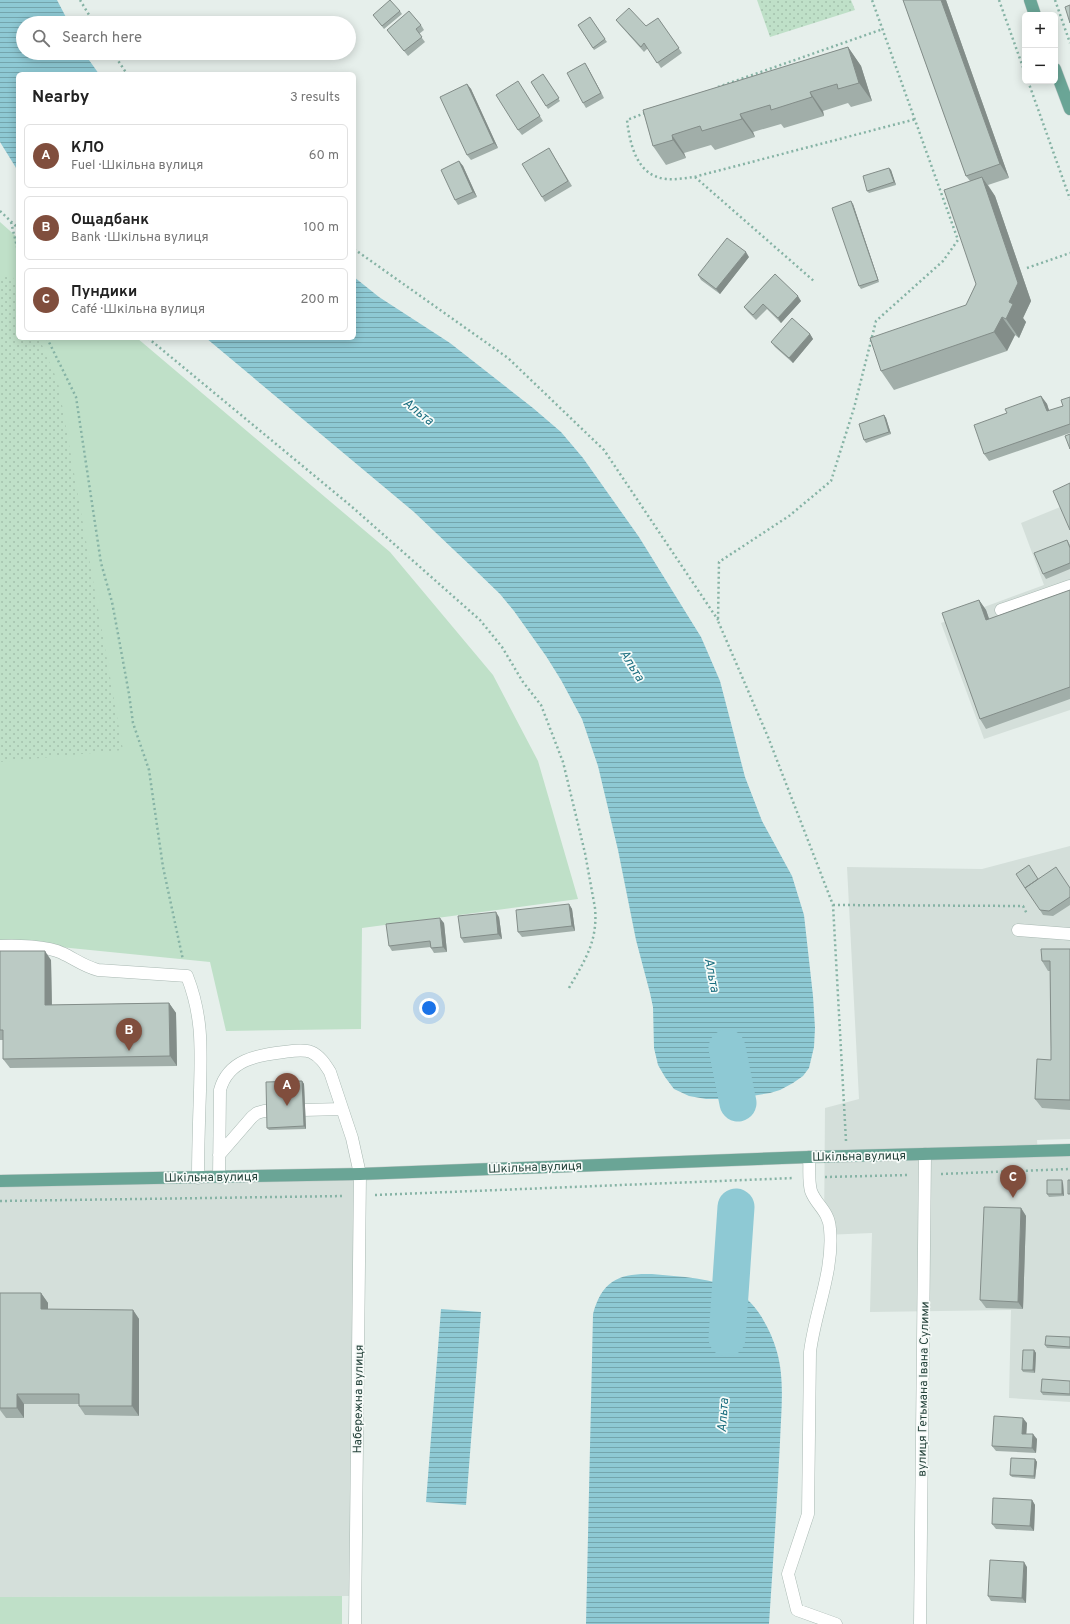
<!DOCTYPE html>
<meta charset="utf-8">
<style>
:root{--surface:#fff;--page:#f2f2f2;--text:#222;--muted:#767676;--line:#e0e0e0;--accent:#804e3d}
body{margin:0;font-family:Overpass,sans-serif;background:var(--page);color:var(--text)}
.controls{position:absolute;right:12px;top:12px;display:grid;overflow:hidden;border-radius:6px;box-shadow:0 2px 10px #0003}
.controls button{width:36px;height:36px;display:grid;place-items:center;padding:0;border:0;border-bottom:1px solid var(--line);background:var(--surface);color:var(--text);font:20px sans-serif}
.you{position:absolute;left:429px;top:1008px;width:14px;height:14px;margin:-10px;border:3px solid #fff;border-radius:50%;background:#1a73e8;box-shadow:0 0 0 6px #1a73e833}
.badge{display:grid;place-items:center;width:26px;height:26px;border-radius:50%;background:var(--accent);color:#fff;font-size:13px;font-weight:700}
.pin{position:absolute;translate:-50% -33px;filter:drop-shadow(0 1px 2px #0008)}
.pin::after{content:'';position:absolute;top:21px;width:14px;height:12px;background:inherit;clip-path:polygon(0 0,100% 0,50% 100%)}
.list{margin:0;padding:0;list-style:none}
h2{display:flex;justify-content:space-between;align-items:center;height:52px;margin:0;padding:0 16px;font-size:17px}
h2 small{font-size:13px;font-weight:400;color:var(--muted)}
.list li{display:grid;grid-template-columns:26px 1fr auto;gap:12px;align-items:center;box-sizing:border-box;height:64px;margin:0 8px 8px;padding:0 8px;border:1px solid var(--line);border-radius:6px}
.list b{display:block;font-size:15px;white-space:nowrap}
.list p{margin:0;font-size:13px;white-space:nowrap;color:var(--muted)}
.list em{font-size:13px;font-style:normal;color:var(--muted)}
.icon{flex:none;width:22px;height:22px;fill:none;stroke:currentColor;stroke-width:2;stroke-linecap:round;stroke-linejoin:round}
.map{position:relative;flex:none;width:1070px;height:1624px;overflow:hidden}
.search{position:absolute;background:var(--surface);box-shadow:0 2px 10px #0003;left:16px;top:16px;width:340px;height:44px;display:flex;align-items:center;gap:10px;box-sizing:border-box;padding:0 14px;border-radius:22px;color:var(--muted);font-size:15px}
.panel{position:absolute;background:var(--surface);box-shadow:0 2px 10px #0003;left:16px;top:72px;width:340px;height:268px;border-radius:6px}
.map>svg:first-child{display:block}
.built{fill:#d4dfda}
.grass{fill:#bfe0c8}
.park{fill:url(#park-dots)}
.water{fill:url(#water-rules)}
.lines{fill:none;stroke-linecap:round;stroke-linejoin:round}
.river{stroke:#8ec9d4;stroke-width:37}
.minor-casing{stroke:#a8b8b2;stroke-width:13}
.major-casing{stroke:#c2cac8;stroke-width:13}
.path{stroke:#86b3a5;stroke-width:2.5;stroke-dasharray:2 3;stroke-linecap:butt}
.minor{stroke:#fff;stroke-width:12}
.major{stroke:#6aa596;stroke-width:12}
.wall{fill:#a1aea9}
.shaded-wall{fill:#838d89}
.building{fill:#bbcac4;stroke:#838d89}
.labels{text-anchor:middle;stroke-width:3.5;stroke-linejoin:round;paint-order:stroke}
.street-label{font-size:12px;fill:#24423a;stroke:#f7fbf9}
.water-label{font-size:13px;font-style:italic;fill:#1c6f80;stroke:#f7fbf9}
</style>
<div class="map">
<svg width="1070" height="1624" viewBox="0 0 1070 1624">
<defs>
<pattern id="park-dots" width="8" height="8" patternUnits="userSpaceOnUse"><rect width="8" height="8" fill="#bfe0c8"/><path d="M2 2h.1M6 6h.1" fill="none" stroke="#a4c1ad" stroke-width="1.8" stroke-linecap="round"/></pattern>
<pattern id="water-rules" width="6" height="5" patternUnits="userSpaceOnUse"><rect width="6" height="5" fill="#8ec9d4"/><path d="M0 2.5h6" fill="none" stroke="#74a5ad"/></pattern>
</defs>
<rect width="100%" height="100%" fill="#e6efeb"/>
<!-- built -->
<path class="built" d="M 1070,503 L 1070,710 L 984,739 L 941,623 L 1044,585 L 1021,523 Z
M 1070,846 L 1070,1139 L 1037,1140 L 1038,1155 L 1070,1155 L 1070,1402 L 1009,1398 L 1011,1310 L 870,1312 L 872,1233 L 824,1235 L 825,1108 L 859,1099 L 847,867 L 982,869 Z
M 360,1174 L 355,1596 L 0,1597 L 0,1181 Z"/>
<!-- grass -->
<path class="grass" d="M 0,222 L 18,238 L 18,338 L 137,338 L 390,552 L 493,675 L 538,761 L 578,899 L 362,928 L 361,1029 L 226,1031 L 210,962 L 0,941 Z
M 342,1596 L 342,1624 L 0,1624 L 0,1597 Z"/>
<!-- park -->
<path class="park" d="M 757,0 L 851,0 L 855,10 L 770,37 Z
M 12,275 L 18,290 L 18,338 L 39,338 L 58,382 L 123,750 L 0,762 L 0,278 Z"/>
<!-- water -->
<path class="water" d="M 0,0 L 57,0 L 69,23 L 23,23 L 23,53 L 84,53 L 99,74 L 18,74 L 18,171 L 0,142 Z
M 354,277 L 379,297 L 450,343 L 533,408 L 561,432 L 583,458 L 639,537 L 701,637 L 720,681 L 745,777 L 762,821 L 792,876 L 804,915 L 813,996 L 815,1028 L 814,1047 L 809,1068 L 803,1076 L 793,1083 L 780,1090 L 770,1093 L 734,1099 L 706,1099 L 689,1096 L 674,1089 L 665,1077 L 658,1065 L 654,1048 L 653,1007 L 650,993 L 636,940 L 618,850 L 598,766 L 582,719 L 561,680 L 546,656 L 514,611 L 500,594 L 473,568 L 414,512 L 206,338 L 354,338 Z
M 652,1274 C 680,1277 714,1277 738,1292 C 757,1304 771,1330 777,1352 C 785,1380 781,1413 780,1442 C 777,1503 773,1563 769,1624 L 586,1624 L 593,1314 C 602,1280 620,1273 652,1274 Z
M 441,1309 L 481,1312 L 466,1505 L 426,1502 Z"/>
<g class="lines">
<!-- river -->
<path class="river" d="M 727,1048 L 738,1103
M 727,1338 L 736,1207"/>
<!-- minor casing -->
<g class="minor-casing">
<path id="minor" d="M 1001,610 L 1070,586
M 1018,930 L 1070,934
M 0,946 C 15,945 48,946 62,953 C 75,959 83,966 98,970 L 187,976 C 203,1017 201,1049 200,1091 C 199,1120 198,1149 198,1178
M 219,1155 L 252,1117 L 257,1113 L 264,1111 L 342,1109
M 809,1157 C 810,1168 808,1180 811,1191 C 816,1205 829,1211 830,1229 C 834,1271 815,1311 810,1352 L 808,1514 L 788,1574 L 797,1610 L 836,1624
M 219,1177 L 220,1090 C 228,1060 257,1055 284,1052 C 292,1051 303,1049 311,1052 C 320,1056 325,1064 330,1072 L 352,1138 L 360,1174 L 355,1624
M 920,1624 L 925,1154"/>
</g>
<!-- major casing -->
<g class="major-casing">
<path id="major" d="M 1030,0 L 1035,15
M 1055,69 L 1070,109
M 0,1181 L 360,1174 L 809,1157 L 1070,1150"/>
</g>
<!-- path -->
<path class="path" d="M 80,0 L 94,23
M 999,0 L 1025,73
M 1055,0 L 1070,43
M 113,53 L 127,74
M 1028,81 L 1070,199
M 718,87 L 883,29
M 645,113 L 627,120 C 630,145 637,176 666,179 C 675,180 685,178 694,177 L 916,119
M 695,177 L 815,282
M 0,211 L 18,228
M 11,222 L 18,251
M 354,249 L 508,358 L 604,450 L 718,620
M 1027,268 L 1070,253
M 47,338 L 76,397 L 101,563 L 112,602 L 118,634 L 129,694 L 133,723 L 149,770 L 163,867 L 183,960
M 148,338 L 351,506 L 480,620 L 502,647 L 523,682 L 541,705 L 563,762 L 585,853 L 595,908 C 598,941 585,960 569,988
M 833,905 L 1023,906 L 1027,914
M 846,1141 L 833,905 L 768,737 L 718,621 L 719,562 L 789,516 L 831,481 L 854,408 L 876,321 L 943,261 L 958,240 L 872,0
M 941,1174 L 1070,1169
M 825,1177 L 910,1175
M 375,1195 L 794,1178
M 0,1201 L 344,1196"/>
<!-- minor -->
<use href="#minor" class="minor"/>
<!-- major -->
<use href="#major" class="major"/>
</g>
<!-- wall -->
<path class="wall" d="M 903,0 L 946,0 L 1009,178 L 988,185 L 995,196 L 1031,301 L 1023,318 L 1026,322 L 1019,338 L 1015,335 L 1007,351 L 894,390 L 881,371 L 966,305 L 976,284 L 970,181 L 966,176 Z
M 400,11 L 402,14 L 384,29 L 373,15 Z
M 590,17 L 607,42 L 594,50 L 578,25 Z
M 658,18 L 682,53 L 661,68 L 648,48 L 644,52 L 620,25 L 616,20 L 646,26 Z
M 421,25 L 424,30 L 419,34 L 425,42 L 408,56 L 387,30 Z
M 848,47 L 861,66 L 872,101 L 851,107 L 848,103 L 823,111 L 824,116 L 784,128 L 781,124 L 753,132 L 755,137 L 715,150 L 711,145 L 684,153 L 686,158 L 666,165 L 653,146 L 643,110 Z
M 588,68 L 604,98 L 586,108 L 583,103 Z
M 543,74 L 560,101 L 548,109 L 531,82 Z
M 467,84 L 471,89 L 498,148 L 471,160 L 467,155 Z
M 521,86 L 543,121 L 522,135 L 518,130 Z
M 549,148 L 572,186 L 545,202 L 542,197 Z
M 459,161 L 463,166 L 477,197 L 458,205 L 455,200 Z
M 889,168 L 891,170 L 896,185 L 869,193 L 867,191 Z
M 853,204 L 879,282 L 861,289 L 859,286 Z
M 749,257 L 720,294 L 701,280 L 698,275 Z
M 775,274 L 801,301 L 781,323 L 767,309 L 756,320 L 748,312 L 744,307 Z
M 810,334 L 813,339 L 793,363 L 775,347 L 771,342 Z
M 1041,396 L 1047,404 L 1049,411 L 1063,406 L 1070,397 L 1070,433 L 989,461 L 984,454 L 1007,413 Z
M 884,415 L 886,418 L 891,434 L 866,443 L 864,440 Z
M 1067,540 L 1070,545 L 1070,569 L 1046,579 L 1043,574 Z
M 1070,590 L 1070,699 L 986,729 L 980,719 L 979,600 L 986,610 L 989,619 Z
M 1038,879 L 1070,887 L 1070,905 L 1053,916 L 1043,915 L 1040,910 Z
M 569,904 L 572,909 L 575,931 L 522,937 L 518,932 Z
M 499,917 L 502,939 L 464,943 L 461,938 Z
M 444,923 L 447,952 L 434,953 L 431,948 L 431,947 L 392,951 L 389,946 Z
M 1070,949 L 1070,1110 L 1042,1108 L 1035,1099 L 1051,1060 L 1051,1048 L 1050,971 L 1048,971 L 1042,961 Z
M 0,951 L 51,960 L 52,1005 L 169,1003 L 176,1013 L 177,1066 L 10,1068 L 3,1059 L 3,1040 L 0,1040 Z
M 302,1081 L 304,1084 L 306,1129 L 269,1130 L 267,1128 Z
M 1063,1183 L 1064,1196 L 1049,1197 L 1047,1194 Z
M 1021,1208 L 1026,1216 L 1023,1309 L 986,1308 L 980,1300 Z
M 0,1293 L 41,1293 L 48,1303 L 48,1309 L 133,1310 L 139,1319 L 139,1416 L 85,1415 L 79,1406 L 79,1404 L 24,1404 L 24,1418 L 6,1418 L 0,1410 Z
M 1070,1337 L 1070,1349 L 1047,1348 L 1045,1345 Z
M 1034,1350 L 1036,1353 L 1035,1373 L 1023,1372 L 1022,1370 Z
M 1070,1381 L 1070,1396 L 1043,1395 L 1041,1392 Z
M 1027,1423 L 1026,1434 L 1037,1439 L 1036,1453 L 996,1451 L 992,1446 Z
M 1035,1459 L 1037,1462 L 1035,1479 L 1012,1477 L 1010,1475 Z
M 1032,1500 L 1035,1505 L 1034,1531 L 996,1529 L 992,1524 Z
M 1027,1567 L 1026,1603 L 991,1601 L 988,1596 Z"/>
<!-- shaded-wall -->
<path class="shaded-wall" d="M 941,0 L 946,0 L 1009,178 L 1000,164 Z
M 848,47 L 861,66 L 872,101 L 859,83 Z
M 585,63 L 588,68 L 604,98 L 601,93 Z
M 467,84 L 471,89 L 498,148 L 494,143 Z
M 810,92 L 823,111 L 824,116 L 812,97 Z
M 740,114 L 753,132 L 755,137 L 742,119 Z
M 672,135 L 684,153 L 686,158 L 673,140 Z
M 459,161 L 463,166 L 477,197 L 473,192 Z
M 889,168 L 891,170 L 896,185 L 894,182 Z
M 982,177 L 995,196 L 1031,301 L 1023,318 L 1026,322 L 1019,338 L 1006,319 L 1009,302 Z
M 851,201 L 853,204 L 879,282 L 878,280 Z
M 746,252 L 749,257 L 720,294 L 716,289 Z
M 798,296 L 801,301 L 781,323 L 778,318 Z
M 1002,317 L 1015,335 L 1007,351 L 994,332 Z
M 810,334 L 813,339 L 793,363 L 789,358 Z
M 1041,396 L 1047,404 L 1052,419 L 1047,411 Z
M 884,415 L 886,418 L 891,434 L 889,432 Z
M 979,600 L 986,610 L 993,630 L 986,620 Z
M 569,904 L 572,909 L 575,931 L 572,926 Z
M 496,912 L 499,917 L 502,939 L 498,934 Z
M 440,918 L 444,923 L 447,952 L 443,947 Z
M 45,951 L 51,960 L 52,1015 L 45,1005 Z
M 169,1003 L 176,1013 L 177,1066 L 170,1056 Z
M 302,1081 L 304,1084 L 306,1129 L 304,1126 Z
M 1062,1180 L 1063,1183 L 1064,1196 L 1062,1194 Z
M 1021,1208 L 1026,1216 L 1023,1309 L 1018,1302 Z
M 41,1293 L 48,1303 L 48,1318 L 41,1309 Z
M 133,1310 L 139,1319 L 139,1416 L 132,1406 Z
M 1034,1350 L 1036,1353 L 1035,1373 L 1033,1370 Z
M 17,1394 L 24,1404 L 24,1418 L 17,1408 Z
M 1023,1418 L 1027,1423 L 1026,1439 L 1022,1434 Z
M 1033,1434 L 1037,1439 L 1036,1453 L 1032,1448 Z
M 1035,1459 L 1037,1462 L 1035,1479 L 1034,1476 Z
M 1032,1500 L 1035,1505 L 1034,1531 L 1030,1526 Z
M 1024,1562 L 1027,1567 L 1026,1603 L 1022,1598 Z"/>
<!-- building -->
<path class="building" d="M 390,0 L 400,11 L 382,26 L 373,15 Z
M 903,0 L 941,0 L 1000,164 L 966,176 Z
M 1070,5 L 1070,23 L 1065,7 Z
M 629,8 L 646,26 L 658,18 L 679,48 L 657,63 L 644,43 L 641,47 L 616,20 Z
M 409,11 L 421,25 L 416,29 L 422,37 L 404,51 L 387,30 Z
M 590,17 L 605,39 L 593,48 L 578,25 Z
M 848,47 L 859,83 L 838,89 L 837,84 L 810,92 L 812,97 L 771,110 L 770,105 L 740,114 L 742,119 L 702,131 L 700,126 L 672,135 L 673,140 L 653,146 L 643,110 Z
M 585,63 L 601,93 L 583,103 L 567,73 Z
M 543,74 L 559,98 L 546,106 L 531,82 Z
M 518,81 L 540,116 L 518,130 L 496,95 Z
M 467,84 L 494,143 L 467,155 L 440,97 Z
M 549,148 L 568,181 L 542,197 L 522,164 Z
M 459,161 L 473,192 L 455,200 L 441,170 Z
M 889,168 L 894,182 L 867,191 L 863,176 Z
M 982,177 L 1018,283 L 1009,302 L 1013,304 L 1006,319 L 1002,317 L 994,332 L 881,371 L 870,338 L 966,305 L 976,284 L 944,190 Z
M 851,201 L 878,280 L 859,286 L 832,208 Z
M 727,238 L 746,252 L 716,289 L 698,275 Z
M 775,274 L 798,296 L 778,318 L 763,304 L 753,315 L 744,307 Z
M 792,318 L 810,334 L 789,358 L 771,342 Z
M 1041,396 L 1047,411 L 1063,406 L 1061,400 L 1070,397 L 1070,424 L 984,454 L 974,425 L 1007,413 L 1005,409 Z
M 884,415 L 889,432 L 864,440 L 859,424 Z
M 1070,434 L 1070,449 L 1065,436 Z
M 1070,483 L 1070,530 L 1053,491 Z
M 1067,540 L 1070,548 L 1070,563 L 1043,574 L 1034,553 Z
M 1070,590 L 1070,687 L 980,719 L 942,613 L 979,600 L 986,620 Z
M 1029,865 L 1038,879 L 1025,888 L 1016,874 Z
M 1056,867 L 1070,888 L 1070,897 L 1049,911 L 1040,910 L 1025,888 Z
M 569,904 L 572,926 L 518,932 L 516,910 Z
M 496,912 L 498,934 L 461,938 L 458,916 Z
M 440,918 L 443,947 L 431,948 L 430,941 L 389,946 L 386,924 Z
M 1041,949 L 1070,949 L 1070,1100 L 1035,1099 L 1037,1059 L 1051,1060 L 1051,1048 L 1050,961 L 1042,961 Z
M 0,951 L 45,951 L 45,1005 L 169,1003 L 170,1056 L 3,1059 L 3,1030 L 0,1030 Z
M 302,1081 L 304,1126 L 267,1128 L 266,1082 Z
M 1047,1180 L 1062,1180 L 1062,1194 L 1047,1194 Z
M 1068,1180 L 1070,1180 L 1070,1194 L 1068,1194 Z
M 984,1207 L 1021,1208 L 1018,1302 L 980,1300 Z
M 0,1293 L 41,1293 L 41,1309 L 133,1310 L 132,1406 L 79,1406 L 79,1394 L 17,1394 L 17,1408 L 0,1408 Z
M 1046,1336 L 1070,1337 L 1070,1347 L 1045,1345 Z
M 1023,1350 L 1034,1350 L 1033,1370 L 1022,1370 Z
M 1042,1379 L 1070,1381 L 1070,1394 L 1041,1392 Z
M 994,1416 L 1023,1418 L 1022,1434 L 1033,1434 L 1032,1448 L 992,1446 Z
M 1011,1458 L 1035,1459 L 1034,1476 L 1010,1475 Z
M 993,1498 L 1032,1500 L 1030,1526 L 992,1524 Z
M 990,1560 L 1024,1562 L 1022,1598 L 988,1596 Z"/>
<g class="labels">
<!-- street labels -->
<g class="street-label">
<text transform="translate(859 1156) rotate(-1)" y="4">Шкільна вулиця</text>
<text transform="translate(535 1167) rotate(-2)" y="4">Шкільна вулиця</text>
<text transform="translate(211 1177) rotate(-1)" y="4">Шкільна вулиця</text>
<text transform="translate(923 1389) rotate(-89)" y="4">вулиця Гетьмана Івана Сулими</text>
<text transform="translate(358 1399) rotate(-89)" y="4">Набережна вулиця</text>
</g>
<!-- water labels -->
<g class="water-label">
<text transform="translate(419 411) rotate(38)" y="5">Альта</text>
<text transform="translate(633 665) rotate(58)" y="5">Альта</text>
<text transform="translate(713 975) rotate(79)" y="5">Альта</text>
<text transform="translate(722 1415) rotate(-86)" y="5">Альта</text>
</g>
</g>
</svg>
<div class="controls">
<button>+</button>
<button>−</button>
</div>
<div class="you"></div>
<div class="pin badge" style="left:287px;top:1106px">A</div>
<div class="pin badge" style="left:129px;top:1051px">B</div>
<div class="pin badge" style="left:1013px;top:1198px">C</div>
<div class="search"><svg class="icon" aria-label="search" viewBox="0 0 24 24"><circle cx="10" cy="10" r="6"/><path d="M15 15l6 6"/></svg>Search here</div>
<section class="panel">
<h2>Nearby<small>3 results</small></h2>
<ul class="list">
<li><span class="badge">A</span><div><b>КЛО</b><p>Fuel · Шкільна вулиця</p></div><em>60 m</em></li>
<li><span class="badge">B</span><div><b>Ощадбанк</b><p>Bank · Шкільна вулиця</p></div><em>100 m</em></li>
<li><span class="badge">C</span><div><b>Пундики</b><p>Café · Шкільна вулиця</p></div><em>200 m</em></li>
</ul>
</section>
</div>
